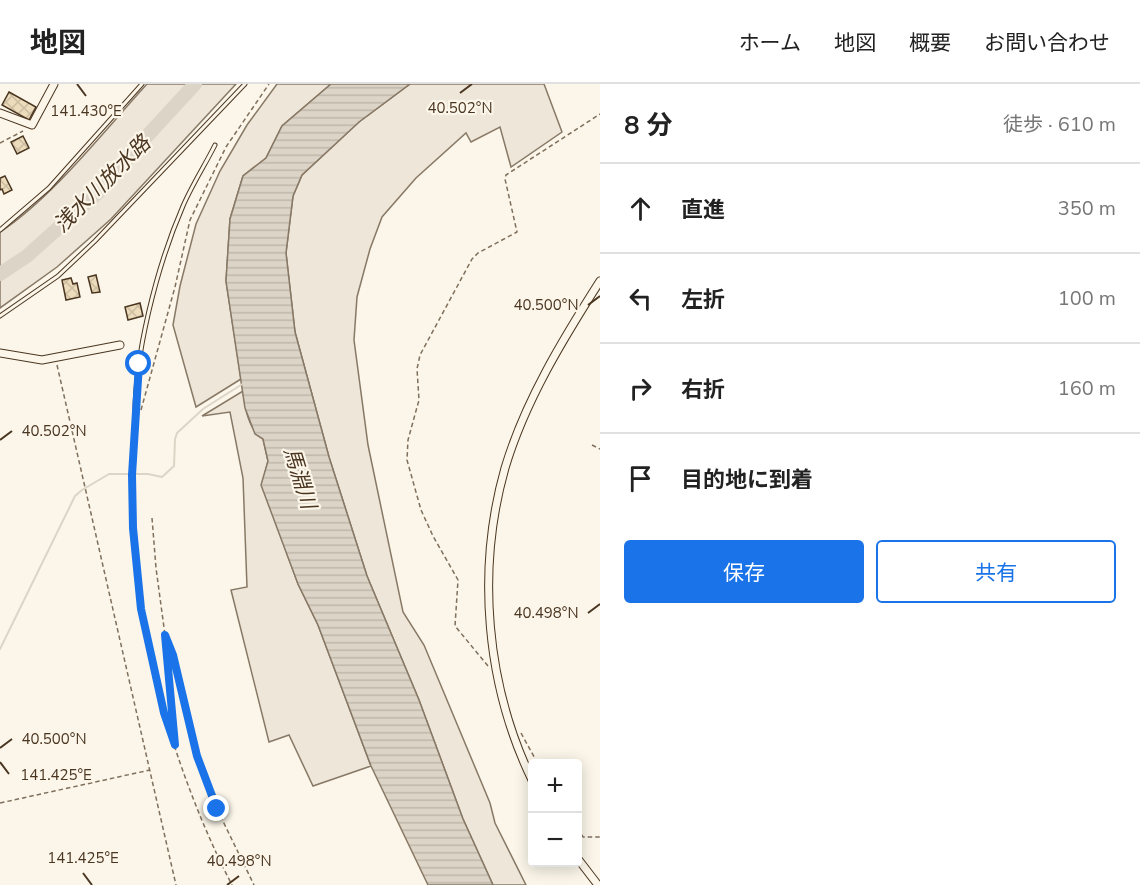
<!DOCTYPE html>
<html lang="ja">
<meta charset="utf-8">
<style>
:root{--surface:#fff;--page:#f2f2f2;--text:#222;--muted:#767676;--line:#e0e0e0;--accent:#1a73e8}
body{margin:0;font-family:"Nunito Sans","Noto Sans JP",sans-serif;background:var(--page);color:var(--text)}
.controls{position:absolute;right:18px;bottom:18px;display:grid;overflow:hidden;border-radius:6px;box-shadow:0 3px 15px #0003}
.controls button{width:54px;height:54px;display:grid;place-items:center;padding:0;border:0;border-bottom:2px solid var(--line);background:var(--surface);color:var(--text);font:30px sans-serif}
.stop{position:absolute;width:18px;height:18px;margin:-14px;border:4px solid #1a73e8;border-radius:50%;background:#fff}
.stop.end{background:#1a73e8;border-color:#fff;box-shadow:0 2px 6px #0008}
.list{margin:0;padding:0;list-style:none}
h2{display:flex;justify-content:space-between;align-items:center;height:78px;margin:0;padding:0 24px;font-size:26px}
h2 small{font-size:20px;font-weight:400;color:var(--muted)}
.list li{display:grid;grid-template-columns:39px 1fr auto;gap:18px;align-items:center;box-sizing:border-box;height:90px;padding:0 24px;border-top:2px solid var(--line)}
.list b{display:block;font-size:22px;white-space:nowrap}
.list em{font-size:20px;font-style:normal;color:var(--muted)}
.actions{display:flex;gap:12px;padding:18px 24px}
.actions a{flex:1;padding:14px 0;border:2px solid var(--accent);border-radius:6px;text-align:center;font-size:21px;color:var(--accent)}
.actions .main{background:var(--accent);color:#fff}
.icon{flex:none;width:33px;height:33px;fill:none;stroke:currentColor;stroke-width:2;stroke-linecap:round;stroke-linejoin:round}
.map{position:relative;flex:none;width:600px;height:801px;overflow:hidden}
header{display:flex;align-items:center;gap:36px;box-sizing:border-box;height:84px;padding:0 30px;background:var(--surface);border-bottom:2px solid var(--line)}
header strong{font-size:28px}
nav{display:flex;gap:33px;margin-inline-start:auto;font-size:21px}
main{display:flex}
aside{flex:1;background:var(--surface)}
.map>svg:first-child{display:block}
.grass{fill:#ede6d9;stroke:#887966;stroke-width:1.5}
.water{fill:url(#water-rules);stroke:#887966;stroke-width:1.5}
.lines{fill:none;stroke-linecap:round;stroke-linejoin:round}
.stream{stroke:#dcd4c6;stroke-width:2}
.river{stroke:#dcd4c6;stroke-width:14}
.building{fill:url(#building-cross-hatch);stroke:#4a3520;stroke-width:1.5}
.service-casing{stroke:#4a3520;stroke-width:5}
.minor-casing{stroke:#4a3520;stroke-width:9}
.path{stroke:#7f6f5c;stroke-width:1.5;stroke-dasharray:4.5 3;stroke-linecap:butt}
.service{stroke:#fbf6e9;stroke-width:3}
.minor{stroke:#fbf6e9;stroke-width:7}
.route{stroke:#1a73e8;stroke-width:8}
.ticks{fill:none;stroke:#4a3520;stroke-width:2}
.labels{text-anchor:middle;stroke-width:4.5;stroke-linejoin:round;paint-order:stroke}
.water-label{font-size:21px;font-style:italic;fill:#4a3520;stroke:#fbf6e9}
.ticks-label{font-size:15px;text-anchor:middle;fill:#4a3520;stroke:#fbf6e9;stroke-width:4.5;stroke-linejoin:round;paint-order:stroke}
</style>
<header>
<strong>地図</strong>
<nav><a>ホーム</a><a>地図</a><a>概要</a><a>お問い合わせ</a></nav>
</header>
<main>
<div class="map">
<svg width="600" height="801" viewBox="0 0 600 801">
<defs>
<pattern id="water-rules" width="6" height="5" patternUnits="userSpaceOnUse" patternTransform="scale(1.5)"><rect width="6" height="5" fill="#dcd4c6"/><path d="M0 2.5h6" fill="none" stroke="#beb7aa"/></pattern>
<pattern id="building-cross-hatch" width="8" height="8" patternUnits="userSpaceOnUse" patternTransform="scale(1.5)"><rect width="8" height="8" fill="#ecdcbc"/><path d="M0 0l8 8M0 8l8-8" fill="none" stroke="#ccbda1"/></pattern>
</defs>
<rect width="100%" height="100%" fill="#fbf6e9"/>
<!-- grass -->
<path class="grass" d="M 147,0 L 236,0 L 111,135 L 57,183 L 0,224 L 0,148 C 53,113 103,48 147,0 Z
M 277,0 L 331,0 L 282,42 L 266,74 L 243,92 L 230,135 L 226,197 L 241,295 L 196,323 L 173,241 L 180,202 L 196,140 L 220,87 L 247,41 Z
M 410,0 L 544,0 L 562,48 L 511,83 L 500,43 L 471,58 L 466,49 L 416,94 L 382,133 L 370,165 L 357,213 L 354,256 L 368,361 L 403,528 L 424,561 L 490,719 L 495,739 L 526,801 L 493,801 L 463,735 L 419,616 L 367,492 L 329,373 L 295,248 L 286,169 L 293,112 L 302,91 L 359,38 Z
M 243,307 C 245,324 248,345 263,355 L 268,377 L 262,401 L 298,500 L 318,541 L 371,682 L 313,702 L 289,651 L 269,658 L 231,506 L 247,503 L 243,394 L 230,328 L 202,332 Z"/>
<!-- water -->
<path class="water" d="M 331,0 L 410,0 L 359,38 L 302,91 L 293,112 L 286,169 L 295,248 L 329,373 L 367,492 L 419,616 L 463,735 L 493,801 L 428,801 L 371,682 L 318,541 L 298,500 L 261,401 L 268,377 L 263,355 L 255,350 L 245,324 L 226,197 L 230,135 L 243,92 L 266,74 L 282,42 Z"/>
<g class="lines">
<!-- stream -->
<path class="stream" d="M 0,565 L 75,412 L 82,406 L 109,390 L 148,390 L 162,393 L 174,382 L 175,355 L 177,349 L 203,325 L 244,299"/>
<!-- river -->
<path class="river" d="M 0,190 L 27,172 L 103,104 L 135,65 L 195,0"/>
</g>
<!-- building -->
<path class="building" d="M 9,8 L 36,23 L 29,36 L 2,21 Z
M 23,52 L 29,64 L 17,70 L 11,58 Z
M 5,92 L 12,106 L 4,110 L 2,105 L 0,106 L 0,94 Z
M 96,191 L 100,208 L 92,209 L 88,193 Z
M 71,194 L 73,200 L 77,199 L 80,213 L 66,216 L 62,196 Z
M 140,219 L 143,232 L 128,236 L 125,223 Z"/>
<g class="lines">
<!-- service casing -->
<g class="service-casing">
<path id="service" d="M 0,146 L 49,104 L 142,0
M 0,232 L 58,192 L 95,157 L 245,0
M 135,340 C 133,274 157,182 183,122 C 192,101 205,81 215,61"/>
</g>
<!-- minor casing -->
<g class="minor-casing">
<path id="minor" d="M 0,29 L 32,41 L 54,0
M 0,269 L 42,276 L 120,261
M 532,696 C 486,601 476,486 505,384 C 525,317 563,255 600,197
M 578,775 L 598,801"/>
</g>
<!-- path -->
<path class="path" d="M 0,59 L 23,47
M 57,281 L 176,801
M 141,326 L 175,203 L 190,136 L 226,63 L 269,0
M 135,344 C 131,404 131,466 141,526 C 155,616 190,720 232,801
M 592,361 L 600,365
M 152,434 L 156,484 L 165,551 L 173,571 L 197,672 L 217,725 L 254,801
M 166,555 L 175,657
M 488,582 L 455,542 L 458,496 L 433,452 L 421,426 L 407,376 L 408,356 L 419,316 L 417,285 L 420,271 L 472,175 L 478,169 L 517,148 L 505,95 L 506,91 L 600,30
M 521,649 L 538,680
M 0,719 L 150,686
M 578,744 L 583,753 L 600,753"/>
<!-- service -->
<use href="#service" class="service"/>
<!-- minor -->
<use href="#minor" class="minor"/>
</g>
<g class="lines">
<!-- route -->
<path class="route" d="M 139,280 L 132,391 L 133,444 L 141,525 L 164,629 L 175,661 L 165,551 L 173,571 L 197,672 L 217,725"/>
</g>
<!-- ticks -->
<path class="ticks" d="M 77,0 L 86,12M 460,9 L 472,0M 588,221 L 600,212M 0,356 L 12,347M 588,529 L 600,520M 0,664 L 12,655M 0,678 L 9,690M 83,789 L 92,801M 227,801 L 239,792"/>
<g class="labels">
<!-- water labels -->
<g class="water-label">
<text transform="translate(102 100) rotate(-45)" y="7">浅水川放水路</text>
<text transform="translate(300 394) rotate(73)" y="7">馬淵川</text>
</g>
</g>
<g class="ticks-label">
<text x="460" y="29">40.502°N</text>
<text x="86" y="32">141.430°E</text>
<text x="546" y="226">40.500°N</text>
<text x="54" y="352">40.502°N</text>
<text x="546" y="534">40.498°N</text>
<text x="54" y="660">40.500°N</text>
<text x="56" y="696">141.425°E</text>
<text x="83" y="779">141.425°E</text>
<text x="239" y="782">40.498°N</text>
</g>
</svg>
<div class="controls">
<button>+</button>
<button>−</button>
</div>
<div class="stop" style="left:139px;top:280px"></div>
<div class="stop end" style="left:217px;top:725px"></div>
</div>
<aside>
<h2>8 分<small>徒歩 · 610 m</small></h2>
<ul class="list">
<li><svg class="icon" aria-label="ahead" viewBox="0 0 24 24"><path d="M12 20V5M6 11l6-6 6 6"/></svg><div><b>直進</b></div><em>350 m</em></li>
<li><svg class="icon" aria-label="left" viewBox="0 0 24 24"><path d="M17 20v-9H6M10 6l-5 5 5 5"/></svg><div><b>左折</b></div><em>100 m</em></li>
<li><svg class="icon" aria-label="right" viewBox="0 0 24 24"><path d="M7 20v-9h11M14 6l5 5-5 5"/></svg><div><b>右折</b></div><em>160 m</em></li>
<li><svg class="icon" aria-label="arrive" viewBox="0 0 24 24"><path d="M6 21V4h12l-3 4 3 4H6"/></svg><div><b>目的地に到着</b></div></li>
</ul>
<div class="actions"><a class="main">保存</a><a>共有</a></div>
</aside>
</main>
